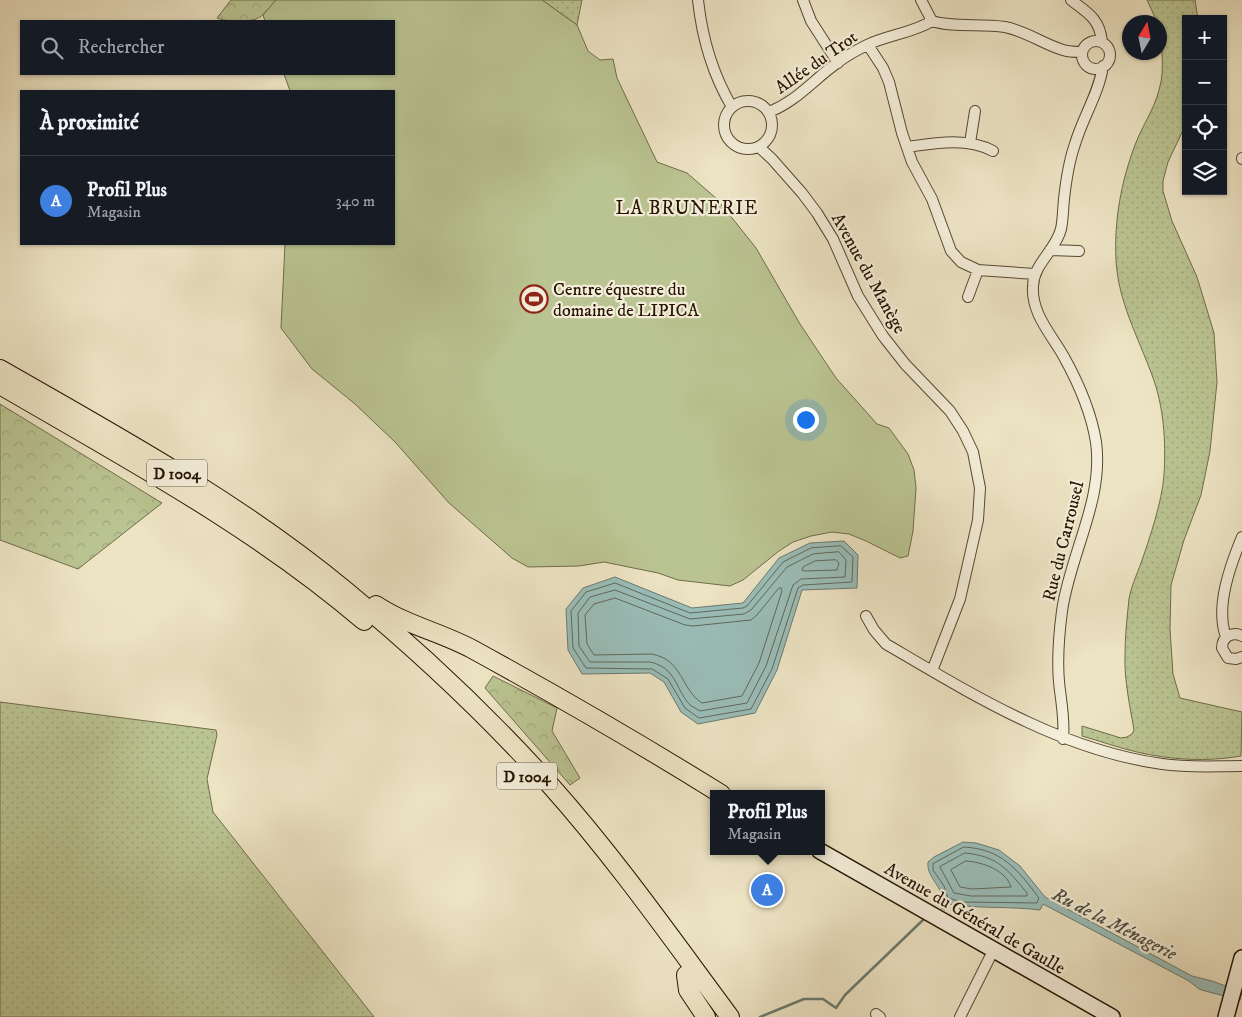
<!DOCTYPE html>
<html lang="fr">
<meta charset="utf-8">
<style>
:root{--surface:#171b24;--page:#242831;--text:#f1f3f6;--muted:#9ea1a6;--line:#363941;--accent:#b45309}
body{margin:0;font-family:"IM FELL DW Pica",serif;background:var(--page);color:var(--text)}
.controls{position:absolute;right:15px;top:15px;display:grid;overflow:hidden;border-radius:0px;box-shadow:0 1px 4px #0004}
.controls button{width:45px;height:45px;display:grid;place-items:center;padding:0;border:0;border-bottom:1px solid var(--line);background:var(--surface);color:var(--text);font:25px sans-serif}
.compass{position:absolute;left:1122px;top:15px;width:45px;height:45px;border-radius:50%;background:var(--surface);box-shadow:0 1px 4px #0004;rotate:10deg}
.you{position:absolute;left:805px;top:419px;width:18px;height:18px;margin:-12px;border:4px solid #fff;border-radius:50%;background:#1a73e8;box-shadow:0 0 0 8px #1a73e833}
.badge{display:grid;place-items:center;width:32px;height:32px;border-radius:50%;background:var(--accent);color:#fff;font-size:16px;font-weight:700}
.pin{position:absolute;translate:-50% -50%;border:2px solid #fff;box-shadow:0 1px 5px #0006}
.popup{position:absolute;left:710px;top:790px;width:115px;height:65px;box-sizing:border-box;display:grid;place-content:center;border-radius:0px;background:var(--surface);filter:drop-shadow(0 1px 4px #0005);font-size:16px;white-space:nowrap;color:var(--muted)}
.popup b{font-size:19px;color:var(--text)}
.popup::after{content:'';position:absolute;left:50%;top:100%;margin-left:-10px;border:10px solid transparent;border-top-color:var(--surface)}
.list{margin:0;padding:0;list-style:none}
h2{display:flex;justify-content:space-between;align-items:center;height:65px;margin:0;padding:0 20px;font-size:21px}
h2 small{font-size:16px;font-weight:400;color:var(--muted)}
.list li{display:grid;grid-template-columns:32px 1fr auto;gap:15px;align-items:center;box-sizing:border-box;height:90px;padding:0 20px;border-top:1px solid var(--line)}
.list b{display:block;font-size:19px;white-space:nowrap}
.list p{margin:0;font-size:16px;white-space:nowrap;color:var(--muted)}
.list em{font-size:16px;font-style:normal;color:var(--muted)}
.icon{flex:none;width:28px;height:28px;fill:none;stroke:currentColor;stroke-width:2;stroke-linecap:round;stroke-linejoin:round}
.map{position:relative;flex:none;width:1242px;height:1017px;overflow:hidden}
.search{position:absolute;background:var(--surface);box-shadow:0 1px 4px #0004;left:20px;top:20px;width:375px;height:55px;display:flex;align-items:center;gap:12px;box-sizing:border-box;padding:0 18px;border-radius:0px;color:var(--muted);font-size:19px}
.panel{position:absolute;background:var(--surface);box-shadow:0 1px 4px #0004;left:20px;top:90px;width:375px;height:155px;border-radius:0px}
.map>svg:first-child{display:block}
.grass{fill:url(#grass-dots);stroke:#706c49}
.forest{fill:url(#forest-crowns);stroke:#706c49}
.park{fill:#bac492;stroke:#706c49}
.water{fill:#9abeb9;stroke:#6b7a6f}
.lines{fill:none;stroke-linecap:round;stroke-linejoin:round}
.shore{stroke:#60685c;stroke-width:1}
.stream{stroke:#6b7a6f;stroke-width:2.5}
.minor-casing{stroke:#574731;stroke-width:12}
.secondary-casing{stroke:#251300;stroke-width:18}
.trunk-casing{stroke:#251300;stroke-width:20}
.minor{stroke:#f3edd9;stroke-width:10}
.secondary{stroke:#f3edd9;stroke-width:15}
.trunk{stroke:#ede4c4;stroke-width:18}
.labels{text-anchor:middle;stroke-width:4.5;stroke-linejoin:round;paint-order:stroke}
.shield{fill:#f3edd9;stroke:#635441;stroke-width:1}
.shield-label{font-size:16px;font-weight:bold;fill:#251300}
.street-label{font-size:18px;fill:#251300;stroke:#f3edd9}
.poi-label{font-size:18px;fill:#251300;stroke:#f3edd9;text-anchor:start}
.neighbourhood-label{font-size:19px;letter-spacing:1px;fill:#251300;stroke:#f3edd9}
.water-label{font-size:19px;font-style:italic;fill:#4e4f41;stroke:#f3edd9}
</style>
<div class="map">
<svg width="1242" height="1017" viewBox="0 0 1242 1017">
<defs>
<pattern id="grass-dots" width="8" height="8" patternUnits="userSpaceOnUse" patternTransform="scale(1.25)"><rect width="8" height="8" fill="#bac492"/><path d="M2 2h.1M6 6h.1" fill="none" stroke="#a0a87c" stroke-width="1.8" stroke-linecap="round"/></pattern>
<pattern id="forest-crowns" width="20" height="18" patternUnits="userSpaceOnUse" patternTransform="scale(1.25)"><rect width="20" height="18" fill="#bac492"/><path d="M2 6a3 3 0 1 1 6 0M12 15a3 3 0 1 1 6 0" fill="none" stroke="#a0a87c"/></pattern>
</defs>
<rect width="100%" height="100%" fill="#ede4c4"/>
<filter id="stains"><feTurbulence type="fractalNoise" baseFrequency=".004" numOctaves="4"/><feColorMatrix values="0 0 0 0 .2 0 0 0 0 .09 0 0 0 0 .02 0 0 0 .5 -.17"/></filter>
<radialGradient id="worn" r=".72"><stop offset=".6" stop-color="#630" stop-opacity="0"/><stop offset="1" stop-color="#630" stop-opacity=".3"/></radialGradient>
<!-- grass -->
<path class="grass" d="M 542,0 L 582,0 L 577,25 Z
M 1147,0 L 1195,0 L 1198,19 L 1186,19 L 1186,124 L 1168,162 L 1163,181 L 1163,191 L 1172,221 L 1197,277 L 1214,333 L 1217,382 L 1210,451 L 1201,495 L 1184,540 L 1171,585 L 1170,629 L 1173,674 L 1180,698 L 1242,712 L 1241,756 C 1208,762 1170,760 1137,752 C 1119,748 1100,741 1082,736 L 1082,726 L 1121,738 L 1127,737 L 1132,734 L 1134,730 C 1130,706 1124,680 1125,655 C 1125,637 1127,617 1129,599 C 1131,587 1137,574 1141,563 C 1150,537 1162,502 1164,475 C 1166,441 1164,407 1152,375 C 1138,337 1118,301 1116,260 C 1114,221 1121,182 1135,145 C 1142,126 1154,110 1159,90 C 1166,67 1160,45 1160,22 L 1157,22 Z
M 0,702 L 216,730 L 217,735 L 207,779 L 213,812 L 374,1017 L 0,1017 Z"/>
<!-- forest -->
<path class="forest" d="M 231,0 L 276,0 C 263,15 261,21 241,21 C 232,21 225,21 217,18 Z
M 0,404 L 162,503 L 78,569 L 0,540 Z
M 493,676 L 557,708 L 552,731 L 580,778 L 570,785 L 485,688 Z"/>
<!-- park -->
<path class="park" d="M 276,0 L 542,0 L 577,25 L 588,51 L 600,60 L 613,59 L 617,78 L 657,162 L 687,173 L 717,199 L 756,248 L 800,324 L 836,378 L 877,424 L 889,428 L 908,454 L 914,470 L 916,488 L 913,531 L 908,556 L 900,558 L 866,541 L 849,534 L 832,532 L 811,536 L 793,542 L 779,551 L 743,580 L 730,586 L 678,580 L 658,573 L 604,562 L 579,566 L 528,567 L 512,558 L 449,503 L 395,442 L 355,404 L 312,369 L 281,328 L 285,244 L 394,244 L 394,91 L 290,91 L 284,74 L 394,74 L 394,21 L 265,21 L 263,15 Z"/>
<!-- water -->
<path class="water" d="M 844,541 L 858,555 L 857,588 L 802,590 L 777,670 L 755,713 L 698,724 L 681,712 L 664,682 L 650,673 L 582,674 L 568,650 L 566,609 L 583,588 L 615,577 L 692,608 L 743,603 L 779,558 L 810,543 Z
M 963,842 L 976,843 L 999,850 L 1020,866 L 1045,897 L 1192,976 L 1212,981 L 1242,992 L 1240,1000 L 1205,991 L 1199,989 L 1189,981 L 1043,904 L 1040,910 C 1009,906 979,909 949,904 L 945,910 L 941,908 C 948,888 926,880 928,862 L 934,857 Z"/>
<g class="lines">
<!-- shore -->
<path class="shore" d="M 841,546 L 853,557 L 852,582 L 803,585 L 798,588 L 772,669 L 751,709 L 699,718 L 685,708 L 668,679 L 652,669 L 586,668 L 573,648 L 571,611 L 586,592 L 615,583 L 690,613 L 743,608 L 747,606 L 783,562 L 811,548 Z
M 839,552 L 846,560 L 845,577 L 801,579 L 793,585 L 766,666 L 747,703 L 700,711 C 697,709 693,707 690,705 C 675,689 677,668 650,662 L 590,662 L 579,646 L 578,613 L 590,597 L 615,590 L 690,619 L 744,614 L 751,610 L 787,567 L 813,554 Z
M 836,560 L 839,563 L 837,570 L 805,571 L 802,570 L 803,567 L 815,561 Z
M 781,588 L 782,591 L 759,663 L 742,696 L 702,703 C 681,690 683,659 651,654 L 594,655 L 587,644 L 585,615 L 594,604 L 615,598 L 685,625 L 693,626 L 751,620 L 757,615 L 778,589 Z
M 964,847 C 1002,849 1018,870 1039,898 L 1037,903 L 962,902 L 948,898 L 944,886 L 933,870 L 933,864 Z
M 965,853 C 998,856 1008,870 1027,893 L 1027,896 L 971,896 L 954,893 L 940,867 Z
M 966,861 C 982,862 1006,870 1011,887 L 972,889 L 960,887 L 951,870 Z"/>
<!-- stream -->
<path class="stream" d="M 760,1017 L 804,999 L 823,999 L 836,1008 L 845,995 L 924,919"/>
<!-- minor casing -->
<g class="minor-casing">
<path id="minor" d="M 698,0 C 702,37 713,75 732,107
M 803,0 L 811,21 L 838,63
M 921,0 L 932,21
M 1071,0 C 1088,13 1100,19 1102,42
M1082 55a14 14 0 1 1 28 0a14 14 0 1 1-28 0Z
M 868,45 L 883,68 L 889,82 L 902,133 L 912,162 L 932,199 L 951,251 L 961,262 L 978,270 L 1035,274
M724 125a24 24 0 1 1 48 0a24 24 0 1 1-48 0Z
M 769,112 C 797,101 813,80 837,63 C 846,56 857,50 867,45 C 887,35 913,33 932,21 C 954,28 981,23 1005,27 C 1026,31 1043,44 1063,50 C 1069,52 1076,52 1082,52
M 970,143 L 975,111
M 759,147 L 772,159 L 802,193 L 817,213 L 833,239 L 858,296 L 883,336 L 905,364 L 950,411 L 963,431 L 973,452 L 980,488 L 978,520 L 960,599 L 932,671
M 907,147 C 935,143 967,137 993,151
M 1242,159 L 1242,158
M 1050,250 L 1079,251
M 968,297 L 978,270
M 866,616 L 874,630 L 886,644 C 973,695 1061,750 1162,764 C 1189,768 1215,766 1242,766
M 1242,636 C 1232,631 1222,637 1222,648 L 1228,658 L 1236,659 L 1242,657
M 1226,637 C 1215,607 1230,566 1242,537
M 1063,739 C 1065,719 1061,702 1059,682 C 1057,659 1059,634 1062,611 C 1070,554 1104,500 1096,442 C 1091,411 1079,384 1064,357 C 1052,335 1031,314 1033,286 C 1034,263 1056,250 1061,229 C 1063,220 1063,209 1064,199 C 1066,181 1069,161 1075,144 C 1083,117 1099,93 1103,66
M 876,1014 L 880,1017
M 960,1017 L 994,949"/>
</g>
<!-- secondary casing -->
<g class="secondary-casing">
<path id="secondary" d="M 820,851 L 1112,1017
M 1226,1017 L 1242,958"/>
</g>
<!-- trunk casing -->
<g class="trunk-casing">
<path id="trunk" d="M 0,369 C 119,437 240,503 346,591 C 419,651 488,716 551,786 C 616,859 672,939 730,1017
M 0,385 C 125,458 253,526 364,621
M 376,605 C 406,625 440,632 472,649 C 556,695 639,743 721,794
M 686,975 L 688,990 L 706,1017"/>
</g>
<!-- minor -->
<use href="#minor" class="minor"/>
<!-- secondary -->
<use href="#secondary" class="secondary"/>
<!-- trunk -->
<use href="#trunk" class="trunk"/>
</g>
<!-- icons -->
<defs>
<g id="stadium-ring" transform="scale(1.4375)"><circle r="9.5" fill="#f3edd9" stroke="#8f2418" stroke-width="1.5"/><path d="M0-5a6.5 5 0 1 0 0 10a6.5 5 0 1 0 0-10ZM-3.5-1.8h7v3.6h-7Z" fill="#8f2418"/></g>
</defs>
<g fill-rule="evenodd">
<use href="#stadium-ring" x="534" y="299"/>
</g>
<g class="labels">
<!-- shield labels -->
<g class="shield">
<rect x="147" y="459.5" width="60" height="27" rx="4"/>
<rect x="497" y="762.5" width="60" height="27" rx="4"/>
</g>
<g class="shield-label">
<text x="177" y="479">D 1004</text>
<text x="527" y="782">D 1004</text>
</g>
<!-- street labels -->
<g class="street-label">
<text transform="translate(816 62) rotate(-35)" y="6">Allée du Trot</text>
<text transform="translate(869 273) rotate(61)" y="6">Avenue du Manège</text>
<text transform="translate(1063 541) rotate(-76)" y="6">Rue du Carrousel</text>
<text transform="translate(975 918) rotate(30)" y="6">Avenue du Général de Gaulle</text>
</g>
<!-- poi labels -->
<g class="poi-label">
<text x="553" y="295">Centre équestre du<tspan x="553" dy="21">domaine de LIPICA</tspan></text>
</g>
<!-- neighbourhood labels -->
<g class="neighbourhood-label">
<text x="687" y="214">LA BRUNERIE</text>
</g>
<!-- water labels -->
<g class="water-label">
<text transform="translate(1115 923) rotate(27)" y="7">Ru de la Ménagerie</text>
</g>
</g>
<rect width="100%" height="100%" filter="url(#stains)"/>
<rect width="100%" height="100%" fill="url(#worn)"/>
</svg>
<div class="controls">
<button>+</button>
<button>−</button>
<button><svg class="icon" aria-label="locate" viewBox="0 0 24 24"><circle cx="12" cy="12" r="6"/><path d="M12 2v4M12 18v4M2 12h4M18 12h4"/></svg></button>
<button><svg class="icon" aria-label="layers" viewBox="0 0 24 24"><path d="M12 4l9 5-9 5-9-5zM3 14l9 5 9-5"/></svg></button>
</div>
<svg class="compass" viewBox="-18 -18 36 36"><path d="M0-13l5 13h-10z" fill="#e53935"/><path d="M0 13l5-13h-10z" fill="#9ea1a6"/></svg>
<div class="you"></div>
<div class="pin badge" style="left:767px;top:890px;background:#3f7fe0">A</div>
<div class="popup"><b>Profil Plus</b>Magasin</div>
<div class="search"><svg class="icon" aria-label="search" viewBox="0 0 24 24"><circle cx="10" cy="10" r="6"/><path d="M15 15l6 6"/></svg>Rechercher</div>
<section class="panel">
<h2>À proximité<small></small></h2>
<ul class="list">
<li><span class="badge" style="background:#3f7fe0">A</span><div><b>Profil Plus</b><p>Magasin</p></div><em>340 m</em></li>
</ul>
</section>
</div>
